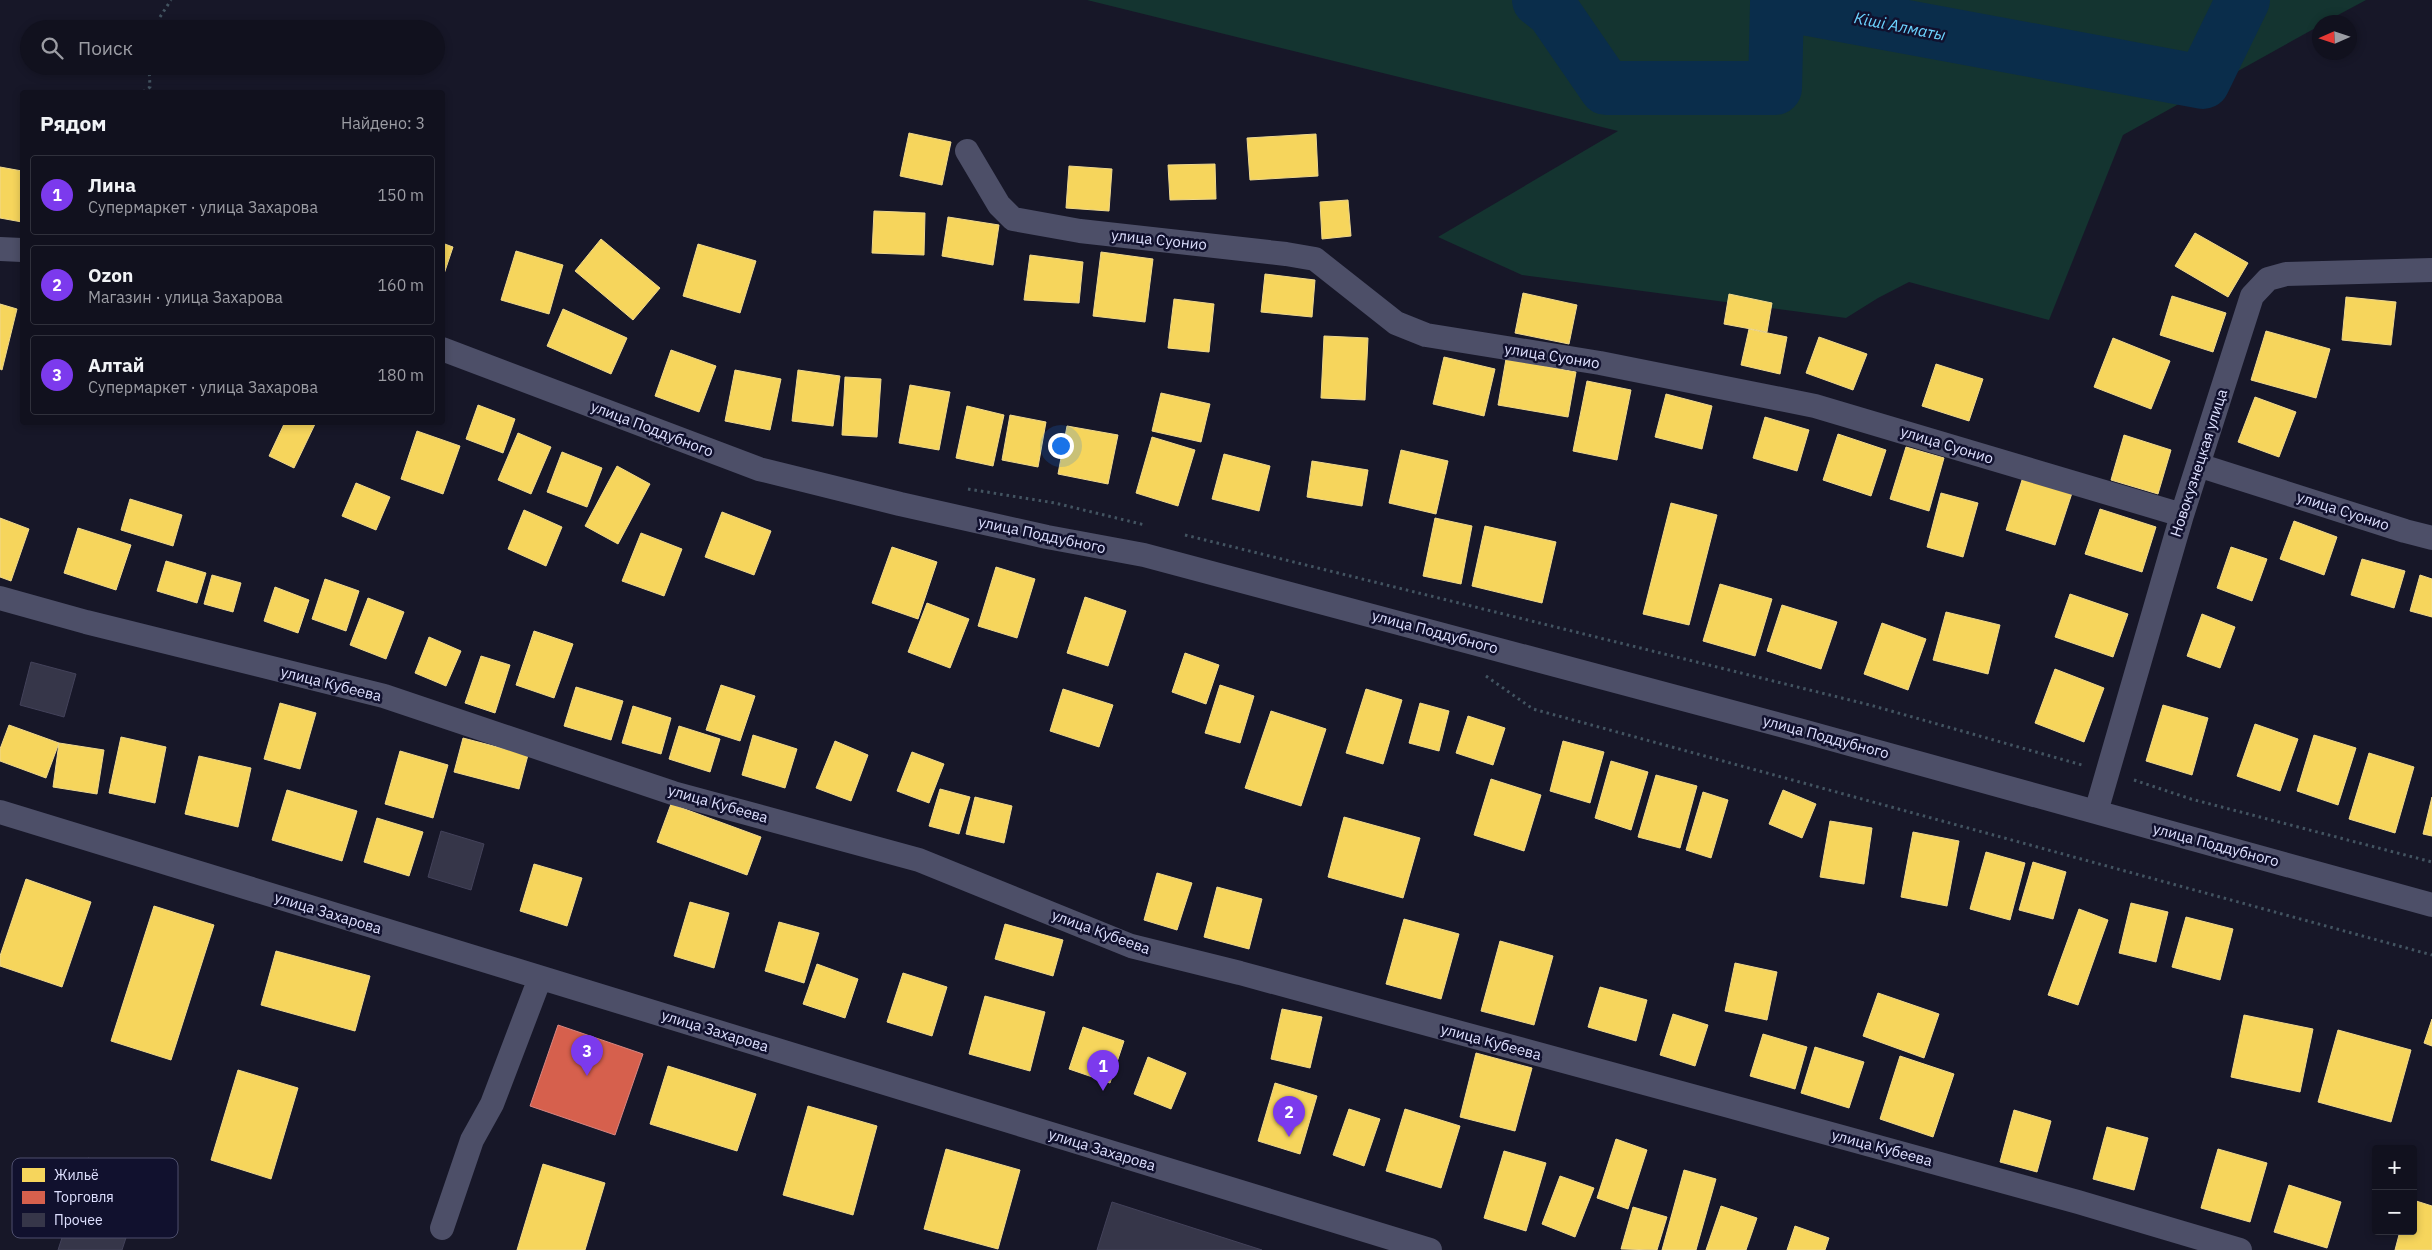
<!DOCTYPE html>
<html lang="ru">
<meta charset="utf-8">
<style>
:root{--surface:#11111e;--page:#1a1a27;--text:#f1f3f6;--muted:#9c9da4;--line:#30313c;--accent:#7c3aed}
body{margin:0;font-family:"IBM Plex Sans",sans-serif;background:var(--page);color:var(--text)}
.controls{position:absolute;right:15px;bottom:15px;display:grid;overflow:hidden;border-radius:5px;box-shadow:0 2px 8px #0003}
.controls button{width:45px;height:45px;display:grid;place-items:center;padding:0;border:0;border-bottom:1px solid var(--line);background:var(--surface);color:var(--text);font:25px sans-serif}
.compass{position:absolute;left:2312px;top:15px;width:45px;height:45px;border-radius:50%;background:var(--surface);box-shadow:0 2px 8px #0003;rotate:267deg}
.you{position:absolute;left:1060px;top:445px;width:18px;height:18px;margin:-12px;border:4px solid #fff;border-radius:50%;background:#1a73e8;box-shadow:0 0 0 8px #1a73e833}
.badge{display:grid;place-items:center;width:32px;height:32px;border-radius:50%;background:var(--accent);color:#fff;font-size:16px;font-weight:700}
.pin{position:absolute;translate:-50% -41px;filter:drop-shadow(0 1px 2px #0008)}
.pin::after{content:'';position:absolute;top:26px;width:18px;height:15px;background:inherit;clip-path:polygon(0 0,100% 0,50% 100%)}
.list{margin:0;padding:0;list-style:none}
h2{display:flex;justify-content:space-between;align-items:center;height:65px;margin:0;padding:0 20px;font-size:21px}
h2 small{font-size:16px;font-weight:400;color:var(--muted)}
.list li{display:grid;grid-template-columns:32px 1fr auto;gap:15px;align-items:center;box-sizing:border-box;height:80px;margin:0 10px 10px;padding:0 10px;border:1px solid var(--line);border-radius:5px}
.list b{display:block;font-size:19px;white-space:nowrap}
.list p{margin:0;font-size:16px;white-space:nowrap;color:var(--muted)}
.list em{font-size:16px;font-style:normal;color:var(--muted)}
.icon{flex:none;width:28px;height:28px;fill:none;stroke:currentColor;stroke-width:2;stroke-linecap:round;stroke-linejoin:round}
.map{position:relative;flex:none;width:2432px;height:1250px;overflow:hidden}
.search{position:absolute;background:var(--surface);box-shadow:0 2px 8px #0003;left:20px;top:20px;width:425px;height:55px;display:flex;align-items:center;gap:12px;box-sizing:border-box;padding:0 18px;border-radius:28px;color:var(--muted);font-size:19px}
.panel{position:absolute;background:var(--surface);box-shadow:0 2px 8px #0003;left:20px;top:90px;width:425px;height:335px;border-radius:5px}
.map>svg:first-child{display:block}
.green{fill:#143430}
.homes{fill:#f6d55c;stroke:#efd88d}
.shops{fill:#d6604d;stroke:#d88682}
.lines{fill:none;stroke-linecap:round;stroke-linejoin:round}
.river{stroke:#0a2d4b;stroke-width:54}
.building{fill:#363649;stroke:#43425a}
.path{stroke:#435461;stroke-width:3;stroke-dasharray:2.5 4;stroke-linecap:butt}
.minor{stroke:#4d4f68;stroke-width:24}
.labels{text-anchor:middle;stroke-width:5;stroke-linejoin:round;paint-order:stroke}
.street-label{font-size:15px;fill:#dee0ff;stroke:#11112e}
.water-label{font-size:16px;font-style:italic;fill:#6cd4ff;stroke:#11112e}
.key{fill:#11112e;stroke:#4e4f6d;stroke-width:1}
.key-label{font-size:14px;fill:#dee0ff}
</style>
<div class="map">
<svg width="2432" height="1250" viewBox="0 0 2432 1250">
<rect width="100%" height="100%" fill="#171728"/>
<!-- green -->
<path class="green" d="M 1087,0 L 2366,0 L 2325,22 L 2320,22 L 2319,26 L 2123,135 L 2049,320 L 1909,282 L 1878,298 L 1846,318 L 1522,275 L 1438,237 L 1618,131 Z"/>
<!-- homes -->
<path class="homes" d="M 909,133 L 951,142 L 942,185 L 900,176 Z
M 1316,134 L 1318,176 L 1250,180 L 1247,138 Z
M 1215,164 L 1216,199 L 1170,200 L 1168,165 Z
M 1069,166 L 1112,169 L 1109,211 L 1066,208 Z
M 0,167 L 22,171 L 22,222 L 0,218 Z
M 1348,200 L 1351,236 L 1322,239 L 1320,202 Z
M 874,211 L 925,213 L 924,255 L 872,253 Z
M 948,217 L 999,225 L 993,265 L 942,256 Z
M 2195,233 L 2248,263 L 2228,297 L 2175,266 Z
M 601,239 L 660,288 L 633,320 L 575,271 Z
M 442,243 L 453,247 L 442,280 Z
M 698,244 L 756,261 L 740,313 L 683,296 Z
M 516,251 L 563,265 L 549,314 L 501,300 Z
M 1101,252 L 1153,259 L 1145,322 L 1093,316 Z
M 1030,255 L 1083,262 L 1079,303 L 1024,300 Z
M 1265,274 L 1315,280 L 1312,317 L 1261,312 Z
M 1523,293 L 1577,305 L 1569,344 L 1515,333 Z
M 1729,294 L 1772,303 L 1767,332 L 1724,324 Z
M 2172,296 L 2226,313 L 2213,352 L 2160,335 Z
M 2346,297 L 2396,302 L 2391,345 L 2342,340 Z
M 1174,299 L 1214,304 L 1209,352 L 1168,348 Z
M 0,304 L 17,309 L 2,370 L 0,369 Z
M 563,309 L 627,338 L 611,374 L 547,346 Z
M 1749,329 L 1787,337 L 1780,374 L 1741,365 Z
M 2266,331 L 2330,349 L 2316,398 L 2251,380 Z
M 1324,336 L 1368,338 L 1365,400 L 1321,398 Z
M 1819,337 L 1867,354 L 1853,390 L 1806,373 Z
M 2113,338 L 2170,361 L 2151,409 L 2094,387 Z
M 671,350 L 716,366 L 699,412 L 655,396 Z
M 1444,357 L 1495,369 L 1484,416 L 1433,404 Z
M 1506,359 L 1576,372 L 1568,417 L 1498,405 Z
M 1936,364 L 1983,379 L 1969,421 L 1922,406 Z
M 735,370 L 781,379 L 770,430 L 725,421 Z
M 798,370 L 840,376 L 833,426 L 792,421 Z
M 845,377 L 881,379 L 877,437 L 842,435 Z
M 1587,381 L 1631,390 L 1617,460 L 1573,451 Z
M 910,385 L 950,392 L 939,450 L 899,443 Z
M 1161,393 L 1210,404 L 1201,442 L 1152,431 Z
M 1666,394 L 1712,406 L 1702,449 L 1655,437 Z
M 2255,397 L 2296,412 L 2279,457 L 2238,442 Z
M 478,405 L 515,419 L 503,453 L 466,439 Z
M 967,406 L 1004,415 L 993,466 L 956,458 Z
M 1010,415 L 1046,422 L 1038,467 L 1002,460 Z
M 1765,417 L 1809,430 L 1797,471 L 1753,458 Z
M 285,422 L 316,422 L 294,468 L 269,456 Z
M 1067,426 L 1118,435 L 1108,484 L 1058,474 Z
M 417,431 L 460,446 L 443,494 L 401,479 Z
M 518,433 L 551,447 L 531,494 L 498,480 Z
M 1838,434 L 1886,450 L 1871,496 L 1823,480 Z
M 2124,435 L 2171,450 L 2158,494 L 2111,480 Z
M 1152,437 L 1195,450 L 1178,506 L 1136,493 Z
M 1906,447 L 1944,458 L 1929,511 L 1890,499 Z
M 1401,450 L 1448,461 L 1436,514 L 1389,503 Z
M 562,452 L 602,468 L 587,507 L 547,492 Z
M 1224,454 L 1270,466 L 1259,511 L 1212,499 Z
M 1312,461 L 1368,470 L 1362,506 L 1307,497 Z
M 617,466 L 650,484 L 618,544 L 585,526 Z
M 2023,477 L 2072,493 L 2055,545 L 2006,530 Z
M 356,483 L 390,497 L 376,530 L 342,516 Z
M 1941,493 L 1978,503 L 1963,557 L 1927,547 Z
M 130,499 L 182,515 L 173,546 L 121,530 Z
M 1671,503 L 1717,515 L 1689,625 L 1643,614 Z
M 2100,509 L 2156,527 L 2142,572 L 2085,554 Z
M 524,510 L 562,527 L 546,566 L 508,549 Z
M 722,512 L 771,531 L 754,575 L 705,557 Z
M 0,518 L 29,529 L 11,581 L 0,577 Z
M 1435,518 L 1472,526 L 1461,584 L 1423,576 Z
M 2294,521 L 2337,537 L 2324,575 L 2280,559 Z
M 1485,526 L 1556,542 L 1542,603 L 1472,586 Z
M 78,528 L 131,545 L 116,590 L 64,573 Z
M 641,533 L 682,549 L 664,596 L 622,581 Z
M 892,547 L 937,562 L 918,619 L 872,603 Z
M 2231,547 L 2267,559 L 2252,601 L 2217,588 Z
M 2362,559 L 2405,571 L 2394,608 L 2351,595 Z
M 166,561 L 206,573 L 197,603 L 157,591 Z
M 996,567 L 1035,579 L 1017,638 L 978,626 Z
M 212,575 L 241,583 L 233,612 L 204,604 Z
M 2420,575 L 2432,579 L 2432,617 L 2410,611 Z
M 325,579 L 359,591 L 346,631 L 312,619 Z
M 1720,584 L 1772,599 L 1755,656 L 1703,641 Z
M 275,587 L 309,600 L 298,633 L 264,621 Z
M 2070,594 L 2128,614 L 2113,657 L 2055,637 Z
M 1085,597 L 1126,611 L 1108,666 L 1067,653 Z
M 368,598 L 404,612 L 386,659 L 350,645 Z
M 927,603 L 969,619 L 950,668 L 908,652 Z
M 1782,605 L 1837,622 L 1821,669 L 1767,651 Z
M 1946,612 L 2000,625 L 1988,674 L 1933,660 Z
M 2202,614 L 2235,627 L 2220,668 L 2187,656 Z
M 1882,623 L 1926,639 L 1908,690 L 1864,674 Z
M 534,631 L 573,644 L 554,698 L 516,685 Z
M 429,637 L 461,651 L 446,686 L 415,673 Z
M 1185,653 L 1219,665 L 1206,704 L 1172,692 Z
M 481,656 L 510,665 L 495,713 L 465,703 Z
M 2055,669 L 2104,688 L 2084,742 L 2035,723 Z
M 721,685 L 755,696 L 740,741 L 706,730 Z
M 1220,685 L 1254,696 L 1240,743 L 1205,733 Z
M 576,687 L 623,701 L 611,740 L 564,726 Z
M 1063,689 L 1113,705 L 1099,747 L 1050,731 Z
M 1366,689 L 1402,700 L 1383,764 L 1346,753 Z
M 280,703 L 316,713 L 300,769 L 264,759 Z
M 1420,703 L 1449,711 L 1439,751 L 1409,743 Z
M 2163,705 L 2208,718 L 2192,775 L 2146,761 Z
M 633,706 L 671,718 L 661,754 L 622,743 Z
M 1271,711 L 1326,729 L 1301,806 L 1245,788 Z
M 1468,716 L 1505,728 L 1493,765 L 1456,753 Z
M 2255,724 L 2298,739 L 2280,791 L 2237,776 Z
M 9,725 L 59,743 L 46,778 L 0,761 L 0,749 Z
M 679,726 L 720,739 L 710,772 L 669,759 Z
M 753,735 L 797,749 L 785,788 L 742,775 Z
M 2314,735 L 2356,748 L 2338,805 L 2297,791 Z
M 121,737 L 166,747 L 155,803 L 109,793 Z
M 463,738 L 528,755 L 519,789 L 454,772 Z
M 835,741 L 868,755 L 851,801 L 816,788 Z
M 1563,741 L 1604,752 L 1590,803 L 1550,791 Z
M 59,743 L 104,750 L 97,794 L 53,787 Z
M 400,751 L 448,765 L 433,818 L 385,804 Z
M 912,752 L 944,764 L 929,803 L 897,791 Z
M 2369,753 L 2414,767 L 2395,833 L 2349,819 Z
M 199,756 L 251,768 L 238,827 L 185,814 Z
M 1611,761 L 1648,772 L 1631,830 L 1595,818 Z
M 1656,775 L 1697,786 L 1680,848 L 1638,837 Z
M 1491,779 L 1541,795 L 1524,851 L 1474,835 Z
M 940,789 L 970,797 L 959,834 L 929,826 Z
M 287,790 L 357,811 L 342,861 L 272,840 Z
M 1783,790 L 1816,804 L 1802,838 L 1769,824 Z
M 1703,792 L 1728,800 L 1711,858 L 1686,850 Z
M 975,797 L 1012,806 L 1004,843 L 966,834 Z
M 2432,797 L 2432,836 L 2423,834 Z
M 671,804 L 761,837 L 747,875 L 657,842 Z
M 1344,817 L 1420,838 L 1403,898 L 1328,877 Z
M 377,818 L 423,832 L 409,876 L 364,862 Z
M 1830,821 L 1872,828 L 1864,884 L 1820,877 Z
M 1913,832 L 1959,841 L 1947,906 L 1901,897 Z
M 1986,852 L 2025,863 L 2010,920 L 1970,909 Z
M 2033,862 L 2066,872 L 2053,919 L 2019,910 Z
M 534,864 L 582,878 L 567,926 L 520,911 Z
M 1157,873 L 1192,883 L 1177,930 L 1144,920 Z
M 26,879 L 91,902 L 62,987 L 0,966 L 0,956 Z
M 1217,887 L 1262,899 L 1249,949 L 1204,937 Z
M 690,902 L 729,913 L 714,968 L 674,956 Z
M 2131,903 L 2168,912 L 2156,962 L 2119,953 Z
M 154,906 L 214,925 L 171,1060 L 111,1041 Z
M 2079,909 L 2108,920 L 2078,1005 L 2048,995 Z
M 2186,917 L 2233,929 L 2220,980 L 2172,967 Z
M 1404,919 L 1459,934 L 1441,999 L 1386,984 Z
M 779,922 L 819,933 L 804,983 L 765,971 Z
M 1005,924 L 1063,940 L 1053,976 L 995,959 Z
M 1500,941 L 1553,956 L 1534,1025 L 1481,1011 Z
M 276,951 L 370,976 L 355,1031 L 261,1005 Z
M 1735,963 L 1777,972 L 1767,1020 L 1725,1011 Z
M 817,964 L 858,979 L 845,1018 L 803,1004 Z
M 903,973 L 947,987 L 932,1036 L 887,1022 Z
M 1600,987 L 1647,1000 L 1636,1041 L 1588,1027 Z
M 1878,993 L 1939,1014 L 1924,1058 L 1863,1036 Z
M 985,996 L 1045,1012 L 1030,1071 L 969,1054 Z
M 1282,1009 L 1322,1017 L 1310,1068 L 1271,1059 Z
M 1673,1014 L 1708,1025 L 1695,1066 L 1660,1055 Z
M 2244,1015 L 2313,1029 L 2300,1092 L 2231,1077 Z
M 2432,1019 L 2432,1046 L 2424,1043 Z
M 1083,1027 L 1124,1041 L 1110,1083 L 1069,1069 Z
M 2338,1030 L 2411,1050 L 2391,1122 L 2318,1102 Z
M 1763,1034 L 1807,1047 L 1795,1089 L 1750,1076 Z
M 1815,1047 L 1864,1062 L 1849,1108 L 1801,1093 Z
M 1476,1053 L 1532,1068 L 1515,1131 L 1460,1117 Z
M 1900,1056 L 1954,1074 L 1933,1137 L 1880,1119 Z
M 1148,1057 L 1186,1073 L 1171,1109 L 1134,1094 Z
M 668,1066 L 756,1094 L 737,1151 L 650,1124 Z
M 238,1070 L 298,1088 L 271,1179 L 211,1160 Z
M 1275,1083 L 1317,1096 L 1300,1154 L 1258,1141 Z
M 808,1106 L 877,1126 L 853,1215 L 783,1195 Z
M 1349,1109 L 1380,1119 L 1364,1166 L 1333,1155 Z
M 1405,1109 L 1460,1126 L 1441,1188 L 1386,1171 Z
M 2014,1110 L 2051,1121 L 2037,1172 L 2000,1162 Z
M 2107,1127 L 2148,1138 L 2134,1190 L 2093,1179 Z
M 1616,1139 L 1647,1150 L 1628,1209 L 1597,1198 Z
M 946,1149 L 1020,1170 L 998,1249 L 924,1229 Z
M 2218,1149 L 2267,1163 L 2250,1222 L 2201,1208 Z
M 1504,1151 L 1546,1163 L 1526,1231 L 1484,1218 Z
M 543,1164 L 605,1183 L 585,1250 L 517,1250 Z
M 1684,1170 L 1716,1179 L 1696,1250 L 1662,1250 Z
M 1560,1176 L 1594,1188 L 1575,1237 L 1542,1224 Z
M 2289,1185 L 2341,1202 L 2327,1248 L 2274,1232 Z
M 2413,1200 L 2432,1206 L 2432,1250 L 2395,1250 L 2400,1231 L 2413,1231 Z
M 1721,1206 L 1757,1218 L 1746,1250 L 1706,1250 Z
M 1633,1207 L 1667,1217 L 1657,1250 L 1621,1249 Z
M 1795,1226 L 1829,1238 L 1825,1250 L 1787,1250 Z"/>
<!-- shops -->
<path class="shops" d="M 558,1025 L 643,1054 L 615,1135 L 530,1106 Z"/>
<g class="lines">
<!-- river -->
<path class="river" d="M 1539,0 L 1553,11 L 1606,88 L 1775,88 L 1777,3 L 2203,82 L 2243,0"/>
</g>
<!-- building -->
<path class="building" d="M 31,662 L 76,674 L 64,717 L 20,705 Z
M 441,831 L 484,844 L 471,890 L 428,877 Z
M 88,1158 L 146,1176 L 122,1250 L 58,1250 Z
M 1112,1202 L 1262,1250 L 1097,1250 Z"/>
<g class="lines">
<!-- path -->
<path class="path" d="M 155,29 L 160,17 L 171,0
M 143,92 L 150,87 L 149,66
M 968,489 L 1055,503 L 1145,525
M 1185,535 L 1870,705 L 2082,765
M 1486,676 L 1533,709 L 2432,955
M 2134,780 L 2191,799 L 2432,862"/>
<!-- minor -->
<path class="minor" d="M 967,151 L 999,205 L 1013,219 L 1080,231 L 1286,254 L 1315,259 L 1396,323 L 1426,335 L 1600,363 L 1815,406 L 2182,515
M 0,249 L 22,250
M 442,349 L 759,469 L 900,504 L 1047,537 L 1144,555 L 1799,730 L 2432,905
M 2198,465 L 2405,531 L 2432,538
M 0,598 L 86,622 L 384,696 L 673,793 L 919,860 L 1131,946 L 1240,973 L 1729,1106 L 2078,1202 L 2240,1250
M 0,812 L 1430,1250
M 2096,812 L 2182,515 L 2252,296 L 2268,279 L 2286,274 L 2432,270
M 442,1228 L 472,1140 L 492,1104 L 540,978"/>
</g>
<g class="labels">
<!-- street labels -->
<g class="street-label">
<text transform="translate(1159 240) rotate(6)" y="5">улица Суонио</text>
<text transform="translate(1552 356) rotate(9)" y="5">улица Суонио</text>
<text transform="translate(652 429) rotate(21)" y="5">улица Поддубного</text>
<text transform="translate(1947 445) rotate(17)" y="5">улица Суонио</text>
<text transform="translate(2199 463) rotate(-72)" y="5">Новокузнецкая улица</text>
<text transform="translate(2343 511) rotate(18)" y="5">улица Суонио</text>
<text transform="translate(1042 535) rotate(12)" y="5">улица Поддубного</text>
<text transform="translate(1435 632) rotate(15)" y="5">улица Поддубного</text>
<text transform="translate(331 684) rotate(14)" y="5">улица Кубеева</text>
<text transform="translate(1826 737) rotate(15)" y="5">улица Поддубного</text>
<text transform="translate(718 804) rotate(16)" y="5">улица Кубеева</text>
<text transform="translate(2216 845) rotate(15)" y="5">улица Поддубного</text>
<text transform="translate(328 913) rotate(17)" y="5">улица Захарова</text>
<text transform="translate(1101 932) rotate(20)" y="5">улица Кубеева</text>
<text transform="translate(715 1031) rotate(17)" y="5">улица Захарова</text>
<text transform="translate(1491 1042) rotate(15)" y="5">улица Кубеева</text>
<text transform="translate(1882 1148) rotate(15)" y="5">улица Кубеева</text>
<text transform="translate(1102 1150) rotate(17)" y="5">улица Захарова</text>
</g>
<!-- water labels -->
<g class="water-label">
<text transform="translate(1900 26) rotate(11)" y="6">Кіші Алматы</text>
</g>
</g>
<!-- legend -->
<rect x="12" y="1158" width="166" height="80" rx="8" class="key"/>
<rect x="22" y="1168" width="23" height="14" fill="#f6d55c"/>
<rect x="22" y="1191" width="23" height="13" fill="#d6604d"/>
<rect x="22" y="1213" width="23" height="14" fill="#363649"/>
<g class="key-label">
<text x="54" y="1180">Жильё</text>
<text x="54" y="1202">Торговля</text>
<text x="54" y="1225">Прочее</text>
</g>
</svg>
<div class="controls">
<button>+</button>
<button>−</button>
</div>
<svg class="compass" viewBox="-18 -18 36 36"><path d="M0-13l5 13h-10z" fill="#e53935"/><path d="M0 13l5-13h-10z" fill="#9c9da4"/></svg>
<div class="you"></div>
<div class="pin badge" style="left:1103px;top:1091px">1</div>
<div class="pin badge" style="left:1289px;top:1137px">2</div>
<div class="pin badge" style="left:587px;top:1076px">3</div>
<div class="search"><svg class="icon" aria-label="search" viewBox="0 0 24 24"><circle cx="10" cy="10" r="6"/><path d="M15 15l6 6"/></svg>Поиск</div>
<section class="panel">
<h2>Рядом<small>Найдено: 3</small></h2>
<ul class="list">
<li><span class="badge">1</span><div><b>Лина</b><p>Супермаркет · улица Захарова</p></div><em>150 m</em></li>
<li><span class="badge">2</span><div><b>Ozon</b><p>Магазин · улица Захарова</p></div><em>160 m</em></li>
<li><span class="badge">3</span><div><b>Алтай</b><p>Супермаркет · улица Захарова</p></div><em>180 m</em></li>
</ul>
</section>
</div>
